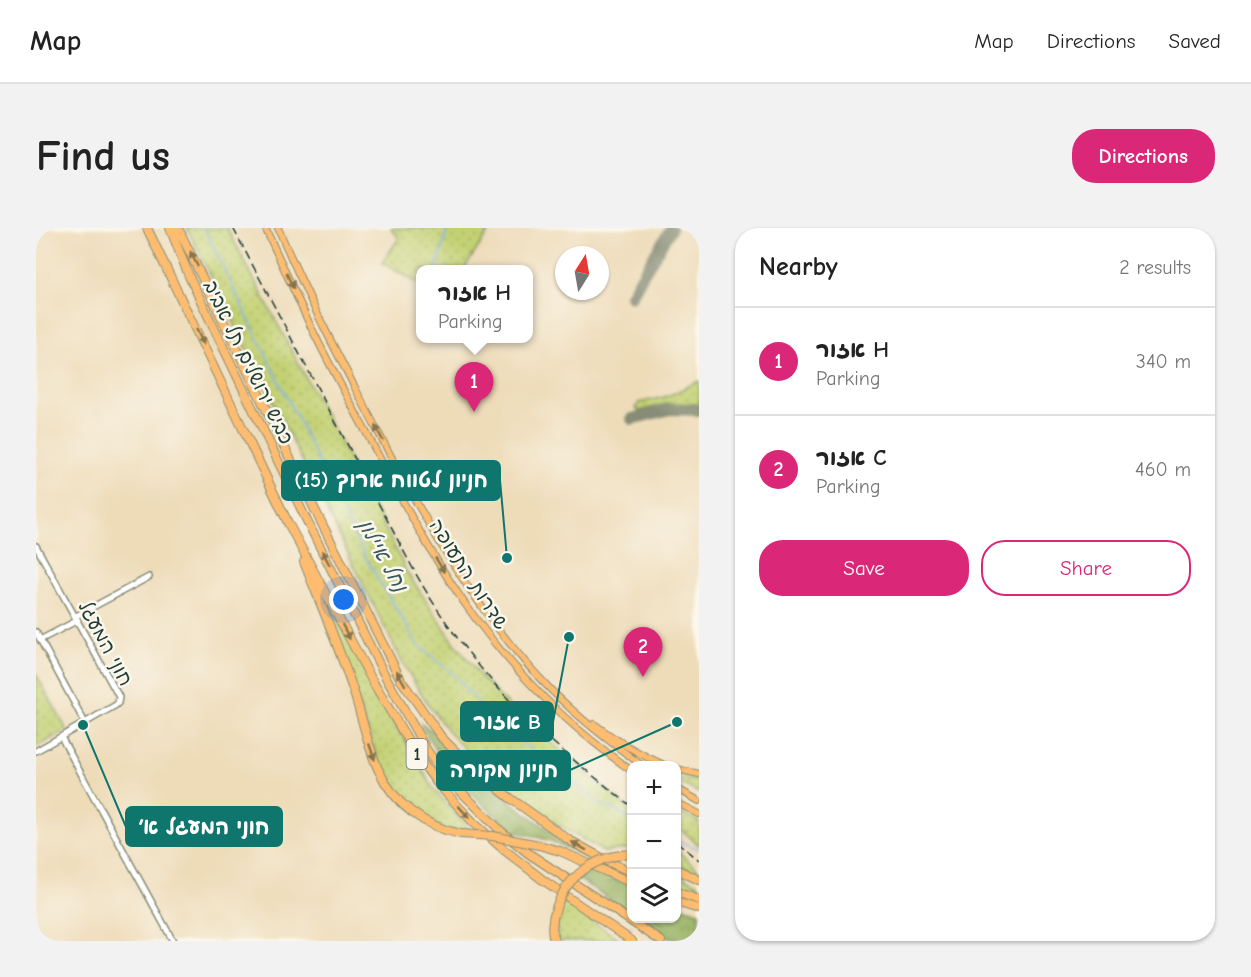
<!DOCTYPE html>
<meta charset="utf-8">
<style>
:root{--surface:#fff;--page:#f2f2f2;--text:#222;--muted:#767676;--line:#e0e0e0;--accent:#db2777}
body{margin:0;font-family:"Comic Neue","Playpen Sans Hebrew",sans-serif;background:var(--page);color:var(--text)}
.controls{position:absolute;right:18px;bottom:18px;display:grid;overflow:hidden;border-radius:12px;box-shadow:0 2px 4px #0004}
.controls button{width:54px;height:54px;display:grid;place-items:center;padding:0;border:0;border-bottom:2px solid var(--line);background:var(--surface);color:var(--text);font:30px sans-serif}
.compass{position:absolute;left:519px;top:18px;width:54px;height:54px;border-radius:50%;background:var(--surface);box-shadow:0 2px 4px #0004;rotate:11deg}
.you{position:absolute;left:308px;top:372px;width:21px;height:21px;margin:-15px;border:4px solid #fff;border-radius:50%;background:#1a73e8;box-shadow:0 0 0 9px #1a73e833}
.badge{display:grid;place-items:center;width:39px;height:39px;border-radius:50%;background:var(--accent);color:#fff;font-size:20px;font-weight:700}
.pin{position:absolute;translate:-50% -50px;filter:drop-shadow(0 2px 3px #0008)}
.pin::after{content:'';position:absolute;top:32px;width:21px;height:18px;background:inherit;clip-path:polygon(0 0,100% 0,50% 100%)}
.popup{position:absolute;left:380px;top:37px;width:117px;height:78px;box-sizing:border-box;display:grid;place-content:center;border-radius:12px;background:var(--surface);filter:drop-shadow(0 2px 4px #0005);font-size:20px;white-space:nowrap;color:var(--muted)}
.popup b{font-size:22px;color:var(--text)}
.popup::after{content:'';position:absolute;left:50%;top:100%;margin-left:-12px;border:12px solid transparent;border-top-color:var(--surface)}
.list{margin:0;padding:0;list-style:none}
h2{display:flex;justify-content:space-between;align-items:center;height:78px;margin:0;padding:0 24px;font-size:26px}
h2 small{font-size:20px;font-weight:400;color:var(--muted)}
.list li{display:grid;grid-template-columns:39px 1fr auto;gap:18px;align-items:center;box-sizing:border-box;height:108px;padding:0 24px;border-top:2px solid var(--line)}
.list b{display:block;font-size:22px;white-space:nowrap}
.list p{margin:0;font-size:20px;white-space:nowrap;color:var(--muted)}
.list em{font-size:20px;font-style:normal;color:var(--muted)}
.actions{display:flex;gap:12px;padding:18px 24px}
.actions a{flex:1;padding:14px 0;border:2px solid var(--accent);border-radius:24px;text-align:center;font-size:21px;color:var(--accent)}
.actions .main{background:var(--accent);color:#fff}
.icon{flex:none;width:33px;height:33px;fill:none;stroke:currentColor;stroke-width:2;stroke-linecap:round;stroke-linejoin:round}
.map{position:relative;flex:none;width:663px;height:713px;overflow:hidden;border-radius:24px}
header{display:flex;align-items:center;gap:36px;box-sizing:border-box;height:84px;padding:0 30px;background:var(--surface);border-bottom:2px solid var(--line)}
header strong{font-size:28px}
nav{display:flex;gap:33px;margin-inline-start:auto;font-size:21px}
.intro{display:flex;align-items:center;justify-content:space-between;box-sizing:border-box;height:144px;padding:0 36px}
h1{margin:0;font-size:42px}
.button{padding:15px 27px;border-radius:24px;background:var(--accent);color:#fff;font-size:21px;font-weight:700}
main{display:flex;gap:36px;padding:0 36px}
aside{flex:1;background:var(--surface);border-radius:24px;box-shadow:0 2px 4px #0004}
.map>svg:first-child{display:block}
.grass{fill:url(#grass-dots);stroke:#718754;stroke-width:1.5}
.forest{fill:url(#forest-crowns);stroke:#5c784c;stroke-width:1.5}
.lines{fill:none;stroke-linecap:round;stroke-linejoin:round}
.stream{stroke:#7bade7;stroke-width:1.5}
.taxiway{stroke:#868c76;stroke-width:12}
.minor-casing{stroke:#868c76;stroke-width:8}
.major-casing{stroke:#868c76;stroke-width:8}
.highway-casing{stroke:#868c76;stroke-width:10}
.minor{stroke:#fff;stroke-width:5}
.major{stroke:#febc70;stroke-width:6}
.highway{stroke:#febc70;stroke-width:8}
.rail{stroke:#1f3d34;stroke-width:1.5;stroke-dasharray:9 4.5;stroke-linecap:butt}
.highway-bridge-casing{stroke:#868c76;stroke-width:10;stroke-linecap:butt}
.highway-bridge{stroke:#febc70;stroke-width:8}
.oneway{fill:#83764f}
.labels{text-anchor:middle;stroke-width:5;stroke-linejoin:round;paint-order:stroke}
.shield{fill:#fbf7ec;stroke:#61756b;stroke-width:1.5}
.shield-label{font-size:18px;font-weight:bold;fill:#1f3d34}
.street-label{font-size:20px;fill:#1f3d34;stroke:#fbf7ec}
.water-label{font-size:21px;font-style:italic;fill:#365961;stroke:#fbf7ec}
.leader{fill:none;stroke:#0f766e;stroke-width:2}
.callout-dot{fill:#0f766e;stroke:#fbf7ec;stroke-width:2}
.callout{fill:#0f766e;stroke:#0f766e;stroke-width:2}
.callout-label{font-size:21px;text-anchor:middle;font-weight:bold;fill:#fff}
</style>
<header>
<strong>Map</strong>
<nav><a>Map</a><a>Directions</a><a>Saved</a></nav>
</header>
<div class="intro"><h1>Find us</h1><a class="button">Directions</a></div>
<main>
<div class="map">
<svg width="663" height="713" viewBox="0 0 663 713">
<defs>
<pattern id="grass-dots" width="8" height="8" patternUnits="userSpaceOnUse" patternTransform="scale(1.5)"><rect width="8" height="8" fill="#c3d173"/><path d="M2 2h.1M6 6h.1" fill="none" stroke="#a7b464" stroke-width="1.8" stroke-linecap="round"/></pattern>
<pattern id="forest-crowns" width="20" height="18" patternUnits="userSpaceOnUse" patternTransform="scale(1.5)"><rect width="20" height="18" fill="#9ab365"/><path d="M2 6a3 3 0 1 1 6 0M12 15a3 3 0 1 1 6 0" fill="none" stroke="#7d9354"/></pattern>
</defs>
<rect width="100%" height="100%" fill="#fbf7ec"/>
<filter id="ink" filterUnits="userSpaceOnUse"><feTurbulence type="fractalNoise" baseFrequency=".0167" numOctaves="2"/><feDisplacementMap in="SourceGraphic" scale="12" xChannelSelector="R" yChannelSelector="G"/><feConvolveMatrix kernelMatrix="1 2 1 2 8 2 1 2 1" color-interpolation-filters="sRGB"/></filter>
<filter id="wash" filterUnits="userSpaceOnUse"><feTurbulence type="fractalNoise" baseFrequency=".008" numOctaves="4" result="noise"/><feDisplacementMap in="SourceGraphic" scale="24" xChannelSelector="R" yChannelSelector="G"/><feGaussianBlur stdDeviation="1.35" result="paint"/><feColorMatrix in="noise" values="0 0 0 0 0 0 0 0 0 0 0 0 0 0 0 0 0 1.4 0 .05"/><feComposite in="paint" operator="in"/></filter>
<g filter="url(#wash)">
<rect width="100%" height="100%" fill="#eedcb9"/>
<!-- grass -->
<path class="grass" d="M 151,0 L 191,0 L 348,298 L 372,346 L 420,417 L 447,451 L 475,480 L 595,583 L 595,620 L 568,624 L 517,594 L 463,553 L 431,523 L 411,502 L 393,478 L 366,434 L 337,376 Z
M 355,0 L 455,0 L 428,41 L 384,42 L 384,56 L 346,35 L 363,10 Z
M 663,153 L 663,176 L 633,175 L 603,183 L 600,180 L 603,175 L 632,168 Z
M 273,338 L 351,482 L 397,560 L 434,602 L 416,602 L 404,599 L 373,579 L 356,560 L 345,540 Z
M 0,446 L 31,502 L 0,519 Z
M 640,549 L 648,551 L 663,553 L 663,565 L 641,554 Z
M 640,582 L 663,594 L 663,617 L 641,598 Z
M 641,622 L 663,642 L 663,647 L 641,635 Z
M 640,645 L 663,656 L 663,670 L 641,662 Z
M 526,673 L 586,713 L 521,713 C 521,699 520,686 526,673 Z"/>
<!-- forest -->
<path class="forest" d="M 385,496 L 397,503 L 432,540 L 454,559 L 531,615 L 550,626 L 550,629 L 515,613 L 495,607 L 478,604 L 452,581 L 423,552 L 405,532 Z
M 558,641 L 595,658 L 595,685 L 542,651 L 550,644 Z
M 641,677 L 663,684 L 663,713 L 638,713 L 604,691 L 640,690 Z"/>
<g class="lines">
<!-- stream -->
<path class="stream" d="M 168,0 L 329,329 L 382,417 L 417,446 L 461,495 L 561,574 L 596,591
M 400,42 L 412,0
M 640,612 L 663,621
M 591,707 L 596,698"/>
<!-- taxiway -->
<path class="taxiway" d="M 595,68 L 606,48 L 635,0
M 596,191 L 634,181 L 663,182"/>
</g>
</g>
<g filter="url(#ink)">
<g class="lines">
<!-- minor casing -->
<g class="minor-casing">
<path id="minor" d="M 0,318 L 83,469 L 82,475 L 80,477 L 0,523
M 40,388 L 113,349
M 0,404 L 49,495
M 4,412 L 42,392
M 25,509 L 137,713"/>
</g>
<!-- major casing -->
<g class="major-casing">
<path id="major" d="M 229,0 C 245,33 259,66 275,99 C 292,134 311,169 330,204 C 360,261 390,319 427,373 C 473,439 530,497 596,543
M 242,0 C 256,32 270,64 286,95 C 303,130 322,165 340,200 C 389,293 441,387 516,463 C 544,491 575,515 607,538
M 558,496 C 579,512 605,527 630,538
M 640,541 L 663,546
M 640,560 L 663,573
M 640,574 L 663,586"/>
</g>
<!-- highway casing -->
<g class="highway-casing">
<path id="highway" d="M 111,0 L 253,297 L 338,456 L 382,529 L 401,555 L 422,578 L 438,595 L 467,621 L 507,652 L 596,713
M 134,0 L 153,48 L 269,289 L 347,444 L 390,521 L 407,546 L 466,604 L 492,625 L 625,713
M 142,0 L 280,284 L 365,452 L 398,499 L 406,510 L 434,538 L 474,570 L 533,612 L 573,634 L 596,644
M 268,334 C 285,377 303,419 317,462 C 326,488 331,516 342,541 C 358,576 388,599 425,606
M 503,617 L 524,623 L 596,655
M 640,641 L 663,652
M 640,664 L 663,672
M 640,674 L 663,681"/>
</g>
<!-- minor -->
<use href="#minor" class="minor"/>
<!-- major -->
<use href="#major" class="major"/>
<!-- highway -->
<use href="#highway" class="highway"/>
<!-- rail -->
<path class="rail" d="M 197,0 L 375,337 C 407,396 449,450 497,496 C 528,526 563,552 596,579
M 640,613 L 663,632"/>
<!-- highway-bridge casing -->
<g class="highway-bridge-casing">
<path id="highway-bridge" d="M 425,606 L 457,608 L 503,617
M 518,713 C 515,703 516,690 520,680 C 531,647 561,627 596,626"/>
</g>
<!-- highway-bridge -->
<use href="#highway-bridge" class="highway-bridge"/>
</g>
<!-- one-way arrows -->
<defs><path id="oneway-solid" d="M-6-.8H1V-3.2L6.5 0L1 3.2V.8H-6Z" transform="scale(1.5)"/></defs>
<g class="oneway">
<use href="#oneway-solid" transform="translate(158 31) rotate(-116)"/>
<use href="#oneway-solid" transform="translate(254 53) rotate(65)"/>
<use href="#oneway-solid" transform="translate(164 109) rotate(65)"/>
<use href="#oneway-solid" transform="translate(343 205) rotate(-118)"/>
<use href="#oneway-solid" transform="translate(290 330) rotate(-117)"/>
<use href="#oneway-solid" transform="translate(404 337) rotate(58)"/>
<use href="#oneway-solid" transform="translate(310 404) rotate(62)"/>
<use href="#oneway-solid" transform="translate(365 450) rotate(-120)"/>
<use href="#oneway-solid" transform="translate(336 524) rotate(71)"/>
<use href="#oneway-solid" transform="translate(428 584) rotate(47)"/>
<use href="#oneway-solid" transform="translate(543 618) rotate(-151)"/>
</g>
</g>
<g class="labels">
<!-- shield labels -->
<rect class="shield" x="370.5" y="511" width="21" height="30" rx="4.5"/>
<g class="shield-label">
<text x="381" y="532">1</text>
</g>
<!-- street labels -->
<g class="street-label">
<text transform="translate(213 134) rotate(64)" y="7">כביש ירושלים תל אביב</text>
<text transform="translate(433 346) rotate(57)" y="7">שדרות התעופה</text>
<text transform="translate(70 415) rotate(62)" y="7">חוני המעגל</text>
</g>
<!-- water labels -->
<g class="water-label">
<text transform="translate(347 327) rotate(61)" y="7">נחל איילון</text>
</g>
</g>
<!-- callouts -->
<path class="leader" d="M471 330L464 252M533 409L517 494M641 494L534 542M47 497L90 599"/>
<g class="callout-dot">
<circle cx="471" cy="330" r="6"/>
<circle cx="533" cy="409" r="6"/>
<circle cx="641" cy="494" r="6"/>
<circle cx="47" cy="497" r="6"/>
</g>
<g class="callout">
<rect x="246" y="233" width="218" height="39" rx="6"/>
<rect x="425" y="474" width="92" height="39" rx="6"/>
<rect x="401" y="523" width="133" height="39" rx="6"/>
<rect x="90" y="579" width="156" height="39" rx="6"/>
</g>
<g class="callout-label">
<text x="355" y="259">חניון לטווח ארוך (15)</text>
<text x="471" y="501">אזור B</text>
<text x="468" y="549">חניון מקורה</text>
<text x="168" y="606">חוני המעגל א׳</text>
</g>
</svg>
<div class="controls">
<button>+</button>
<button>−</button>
<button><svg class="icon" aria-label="layers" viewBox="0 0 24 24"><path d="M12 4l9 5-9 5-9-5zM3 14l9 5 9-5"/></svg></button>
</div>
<svg class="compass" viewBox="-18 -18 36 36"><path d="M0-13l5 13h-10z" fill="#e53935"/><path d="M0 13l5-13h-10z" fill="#767676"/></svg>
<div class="you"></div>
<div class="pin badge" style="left:438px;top:184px">1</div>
<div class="popup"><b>אזור H</b>Parking</div>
<div class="pin badge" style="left:607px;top:449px">2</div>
</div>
<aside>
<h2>Nearby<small>2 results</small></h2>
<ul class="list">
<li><span class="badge">1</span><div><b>אזור H</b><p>Parking</p></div><em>340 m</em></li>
<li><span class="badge">2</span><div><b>אזור C</b><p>Parking</p></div><em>460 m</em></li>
</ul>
<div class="actions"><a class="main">Save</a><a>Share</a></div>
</aside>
</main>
